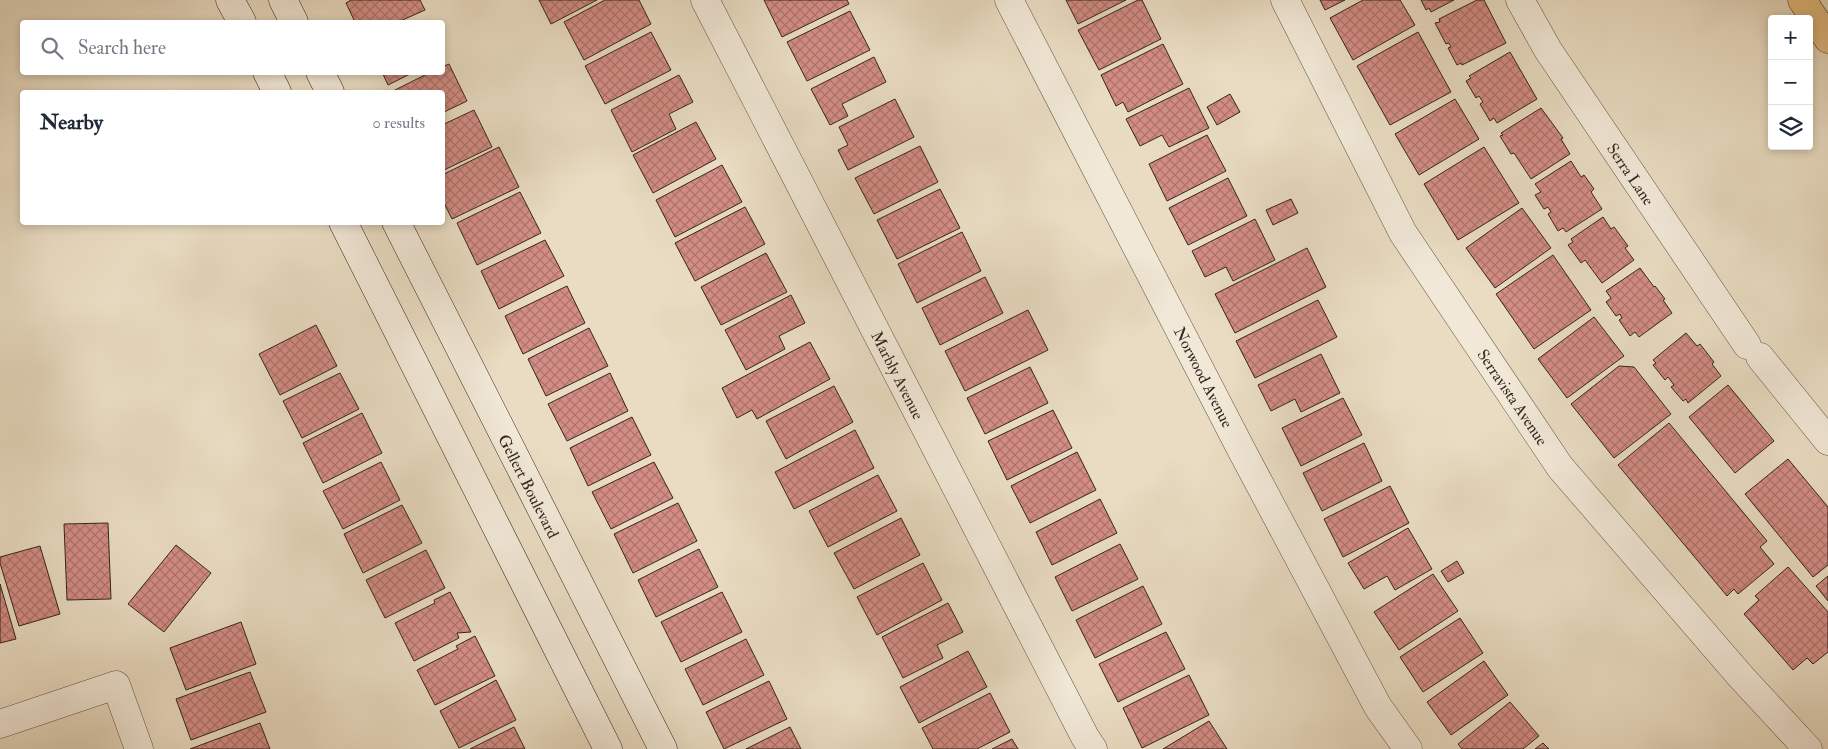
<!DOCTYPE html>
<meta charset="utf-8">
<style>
:root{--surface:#fff;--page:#f2f2f3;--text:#1f2937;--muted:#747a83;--line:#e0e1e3}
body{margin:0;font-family:"IM FELL Double Pica",serif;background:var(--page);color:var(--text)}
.controls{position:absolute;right:15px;top:15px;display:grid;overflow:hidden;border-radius:5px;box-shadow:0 2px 8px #0003}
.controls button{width:45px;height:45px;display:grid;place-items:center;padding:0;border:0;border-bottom:1px solid var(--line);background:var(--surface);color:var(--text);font:25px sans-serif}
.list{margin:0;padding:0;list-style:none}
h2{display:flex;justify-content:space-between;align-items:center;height:65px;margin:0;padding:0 20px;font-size:21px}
h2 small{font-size:16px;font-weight:400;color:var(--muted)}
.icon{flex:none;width:28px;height:28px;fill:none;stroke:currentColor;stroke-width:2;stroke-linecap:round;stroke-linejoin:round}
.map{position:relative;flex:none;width:1828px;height:749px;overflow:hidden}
.search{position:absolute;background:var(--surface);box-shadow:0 2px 8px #0003;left:20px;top:20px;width:425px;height:55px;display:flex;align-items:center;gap:12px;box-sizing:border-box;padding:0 18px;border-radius:5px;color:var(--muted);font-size:19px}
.panel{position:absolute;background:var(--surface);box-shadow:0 2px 8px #0003;left:20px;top:90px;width:425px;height:135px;border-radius:5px}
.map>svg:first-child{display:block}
.building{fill:url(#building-cross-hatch);stroke:#34251d}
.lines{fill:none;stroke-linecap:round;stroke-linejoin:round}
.minor-casing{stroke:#615346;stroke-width:29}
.secondary-casing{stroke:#34251d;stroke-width:29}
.motorway-casing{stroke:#34251d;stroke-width:29}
.minor{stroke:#f1e8d7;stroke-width:28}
.secondary{stroke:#f1e8d7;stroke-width:28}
.motorway{stroke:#e4be81;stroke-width:28}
.labels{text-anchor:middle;stroke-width:4.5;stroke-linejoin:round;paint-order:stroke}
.street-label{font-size:16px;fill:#34251d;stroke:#f1e8d7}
</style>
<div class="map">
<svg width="1828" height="749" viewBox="0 0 1828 749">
<defs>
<pattern id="building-cross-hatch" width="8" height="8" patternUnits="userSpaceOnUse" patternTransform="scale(1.25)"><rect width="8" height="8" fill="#d48d85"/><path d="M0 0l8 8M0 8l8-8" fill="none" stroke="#ad736c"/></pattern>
</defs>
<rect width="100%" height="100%" fill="#e9dcc2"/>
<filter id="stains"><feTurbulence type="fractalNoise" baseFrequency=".004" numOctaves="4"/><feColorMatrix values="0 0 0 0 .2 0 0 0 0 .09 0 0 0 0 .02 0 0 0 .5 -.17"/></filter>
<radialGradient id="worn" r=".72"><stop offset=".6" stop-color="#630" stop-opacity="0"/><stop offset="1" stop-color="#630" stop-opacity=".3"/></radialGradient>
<!-- building -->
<path class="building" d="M 351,0 L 420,0 L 425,10 L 398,22 L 355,22 L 346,3 Z
M 539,0 L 597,0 L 551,24 Z
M 605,0 L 639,0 L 651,24 L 584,60 L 564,22 Z
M 764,0 L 847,0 L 849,4 L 782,37 Z
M 1066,0 L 1126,0 L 1078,24 Z
M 1138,0 L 1142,0 L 1161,39 L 1099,70 L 1078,30 Z
M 1320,0 L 1345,0 L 1325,10 Z
M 1363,0 L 1400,0 L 1415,25 L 1353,60 L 1330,18 Z
M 1421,0 L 1454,0 L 1431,12 L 1429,8 L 1426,10 Z
M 1477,0 L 1484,0 L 1506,43 L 1462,65 L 1461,63 L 1457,65 L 1448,48 L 1451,47 L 1449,43 L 1446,44 L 1435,23 L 1440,22 L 1439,19 Z
M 850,11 L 870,50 L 807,81 L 787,42 Z
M 651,32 L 671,70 L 605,104 L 585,66 Z
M 1418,32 L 1451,92 L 1390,125 L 1357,66 Z
M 1163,44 L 1183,84 L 1128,112 L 1123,102 L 1116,106 L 1101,75 Z
M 1510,52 L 1537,99 L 1497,123 L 1494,118 L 1490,121 L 1480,104 L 1483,102 L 1479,96 L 1476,98 L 1466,81 L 1471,78 L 1469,76 Z
M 874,57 L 886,82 L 842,104 L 848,116 L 830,125 L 811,89 Z
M 449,64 L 467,101 L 442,113 L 442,92 L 391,92 L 431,72 L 442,72 L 442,67 Z
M 382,72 L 414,72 L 388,85 Z
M 679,75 L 693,102 L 669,114 L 676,129 L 632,152 L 611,110 Z
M 1189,88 L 1209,128 L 1169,147 L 1162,135 L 1140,146 L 1126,119 Z
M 1230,94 L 1240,112 L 1217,125 L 1207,107 Z
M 895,99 L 914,137 L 848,170 L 838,150 L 848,145 L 839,127 Z
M 1455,99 L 1479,139 L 1419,175 L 1395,134 Z
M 1541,108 L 1563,138 L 1561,139 L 1570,154 L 1531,179 L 1514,153 L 1511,154 L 1500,136 L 1503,135 L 1501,133 Z
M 474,110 L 492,147 L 442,171 L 442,125 Z
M 696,122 L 716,159 L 653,193 L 633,155 Z
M 1207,135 L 1226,171 L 1167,201 L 1149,164 Z
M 920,146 L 938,182 L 874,214 L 855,178 Z
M 499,147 L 519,187 L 452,219 L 442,199 L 442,175 Z
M 1484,147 L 1519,203 L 1458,240 L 1424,184 Z
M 1571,161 L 1581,177 L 1584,175 L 1594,189 L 1591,192 L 1602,209 L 1566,232 L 1563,228 L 1558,231 L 1548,214 L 1551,212 L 1548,207 L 1544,209 L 1535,195 L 1541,192 L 1535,184 Z
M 722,165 L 742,202 L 675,237 L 656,200 Z
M 1228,178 L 1247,216 L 1188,245 L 1169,208 Z
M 940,189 L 960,228 L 897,259 L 877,220 Z
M 520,192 L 541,233 L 477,265 L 457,223 Z
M 1291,199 L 1298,213 L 1273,225 L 1266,210 Z
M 745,207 L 765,244 L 695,281 L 675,243 Z
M 1522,208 L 1551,248 L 1495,288 L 1466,248 Z
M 1603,217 L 1611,229 L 1614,227 L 1628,246 L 1625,248 L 1634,260 L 1602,283 L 1585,260 L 1581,263 L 1568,245 L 1573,242 L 1571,239 Z
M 1255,219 L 1275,260 L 1233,281 L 1226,267 L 1205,277 L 1192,251 Z
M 962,232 L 981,271 L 917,303 L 898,264 Z
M 545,240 L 564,276 L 499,309 L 481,271 Z
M 1307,248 L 1326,287 L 1235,333 L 1215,294 Z
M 766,253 L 787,292 L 721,325 L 701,287 Z
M 1553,255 L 1591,310 L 1534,349 L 1496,294 Z
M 1640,268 L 1654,287 L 1655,286 L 1665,299 L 1663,300 L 1672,313 L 1639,337 L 1635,332 L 1630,336 L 1619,320 L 1622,318 L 1620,314 L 1616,316 L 1606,302 L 1611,298 L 1606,291 Z
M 985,277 L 1003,313 L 940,345 L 922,308 Z
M 567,286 L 585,323 L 523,354 L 505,316 Z
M 791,295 L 805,323 L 779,336 L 785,349 L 746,370 L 725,330 Z
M 1318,300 L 1337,337 L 1255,378 L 1236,341 Z
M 1028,310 L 1048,350 L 965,391 L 945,351 Z
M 1594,317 L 1624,356 L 1567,398 L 1538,359 Z
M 316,325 L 337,366 L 280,395 L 259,354 Z
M 589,328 L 608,366 L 546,396 L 528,359 Z
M 1686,333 L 1697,346 L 1700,344 L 1714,362 L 1712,364 L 1721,376 L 1688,403 L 1686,399 L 1683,401 L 1671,387 L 1674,385 L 1668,377 L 1665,380 L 1653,365 L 1656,363 L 1653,360 Z
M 810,342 L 830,379 L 757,419 L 752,410 L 737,418 L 722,388 Z
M 1321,354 L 1340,393 L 1301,412 L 1295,399 L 1271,411 L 1258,385 Z
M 1619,366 L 1634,367 L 1671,414 L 1614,458 L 1571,404 Z
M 1030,367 L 1048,403 L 985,434 L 967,398 Z
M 340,373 L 359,409 L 302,438 L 283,401 Z
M 610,373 L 628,411 L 567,441 L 548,404 Z
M 1728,385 L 1774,441 L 1735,473 L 1689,417 Z
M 834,386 L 853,422 L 786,459 L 766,421 Z
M 1343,398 L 1362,435 L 1301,466 L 1282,428 Z
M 1053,410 L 1072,448 L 1007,480 L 988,441 Z
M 362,413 L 382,453 L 323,483 L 303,443 Z
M 632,417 L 651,455 L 588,486 L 570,448 Z
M 1669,423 L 1767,541 L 1760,547 L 1774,564 L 1738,594 L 1734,589 L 1727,596 L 1618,465 Z
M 855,430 L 874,468 L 794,509 L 775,472 Z
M 1364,443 L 1382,481 L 1322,511 L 1303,473 Z
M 1077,452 L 1096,490 L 1030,523 L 1011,486 Z
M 1788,459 L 1828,507 L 1828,565 L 1813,577 L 1745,494 Z
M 381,462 L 400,500 L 343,529 L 323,491 Z
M 654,462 L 673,498 L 611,529 L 592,492 Z
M 878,475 L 897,511 L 828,547 L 809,511 Z
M 1390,486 L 1409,523 L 1343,557 L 1324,519 Z
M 1100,499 L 1117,533 L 1052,565 L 1036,532 Z
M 678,503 L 697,541 L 633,573 L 614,534 Z
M 402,505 L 422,543 L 363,573 L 344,534 Z
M 901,518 L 920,555 L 854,589 L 834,553 Z
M 108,523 L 111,599 L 67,600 L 64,524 Z
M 1408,528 L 1432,569 L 1395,590 L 1387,576 L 1364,589 L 1348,563 Z
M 1120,544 L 1138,579 L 1072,611 L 1055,577 Z
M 176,545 L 211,573 L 164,632 L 128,604 Z
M 40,546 L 60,614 L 19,626 L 0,563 L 0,557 Z
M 699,549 L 718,587 L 656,617 L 638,580 Z
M 426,550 L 445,588 L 385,618 L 366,580 Z
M 1457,561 L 1464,573 L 1448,582 L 1441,571 Z
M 923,563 L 942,600 L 877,635 L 857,597 Z
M 1788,567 L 1828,612 L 1828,652 L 1813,664 L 1807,658 L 1793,670 L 1744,614 L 1759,600 L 1755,596 Z
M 1433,574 L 1458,611 L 1399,650 L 1374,612 Z
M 1828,576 L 1828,601 L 1816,586 Z
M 0,584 L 16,639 L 0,643 Z
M 1143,586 L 1162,624 L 1095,658 L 1076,620 Z
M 450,592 L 471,632 L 457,633 L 459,638 L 414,661 L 395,623 L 435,603 L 434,600 Z
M 722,592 L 742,632 L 681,662 L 661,622 Z
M 948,603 L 963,632 L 937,645 L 943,658 L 903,678 L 882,637 Z
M 1460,618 L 1483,653 L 1423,692 L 1400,657 Z
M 241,622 L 256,664 L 186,690 L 170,648 Z
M 1166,632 L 1185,669 L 1118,702 L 1099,664 Z
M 475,636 L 495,676 L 435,705 L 417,670 L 458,649 L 456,646 Z
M 746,639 L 764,675 L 703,705 L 685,669 Z
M 968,651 L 987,687 L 919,723 L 900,687 Z
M 1484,661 L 1508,695 L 1451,735 L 1427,702 Z
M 250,672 L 266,712 L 191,740 L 176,699 Z
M 1189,675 L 1209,715 L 1142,748 L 1123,708 Z
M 496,680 L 516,720 L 459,748 L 440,711 Z
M 769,681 L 787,719 L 724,749 L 706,712 Z
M 990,693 L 1010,732 L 977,749 L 933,749 L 922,728 Z
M 1510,702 L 1539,736 L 1523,749 L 1462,749 L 1458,744 Z
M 1209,721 L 1227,749 L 1163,749 Z
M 260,723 L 270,749 L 190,749 Z
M 514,727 L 525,749 L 470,749 Z
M 790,727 L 801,749 L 746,749 Z
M 1012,739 L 1018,749 L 992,749 Z
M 1543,743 L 1549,749 L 1535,749 Z"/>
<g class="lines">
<!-- minor casing -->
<g class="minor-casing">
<path id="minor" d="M 705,0 L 1085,737 L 1093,749
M 1009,0 L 1242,451 L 1378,707 L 1408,749
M 1285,0 L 1403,233 L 1560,467 L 1742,678 L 1808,749
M 1520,0 L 1548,50 L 1747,345
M 1760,357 L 1828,441
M 0,724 L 116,685 L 139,749"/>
</g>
<!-- secondary casing -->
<g class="secondary-casing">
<path id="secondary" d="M 230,0 L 242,22
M 283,0 L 294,22
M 267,72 L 277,92
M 320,72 L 330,92
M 343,222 L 608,749
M 396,222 L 663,749"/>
</g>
<!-- motorway casing -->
<g class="motorway-casing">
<path id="motorway" d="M 1802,0 L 1828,39"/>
</g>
<!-- minor -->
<use href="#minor" class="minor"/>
<!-- secondary -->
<use href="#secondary" class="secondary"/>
<!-- motorway -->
<use href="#motorway" class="motorway"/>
</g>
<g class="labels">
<!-- street labels -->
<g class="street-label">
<text transform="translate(1631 174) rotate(56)" y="6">Serra Lane</text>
<text transform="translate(898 375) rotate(63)" y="6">Marbly Avenue</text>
<text transform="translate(1204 377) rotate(63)" y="6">Norwood Avenue</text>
<text transform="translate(1513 397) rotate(56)" y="6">Serravista Avenue</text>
<text transform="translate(529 486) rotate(63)" y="6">Gellert Boulevard</text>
</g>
</g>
<rect width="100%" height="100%" filter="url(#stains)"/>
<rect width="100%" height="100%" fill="url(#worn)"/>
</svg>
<div class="controls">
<button>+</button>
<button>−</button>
<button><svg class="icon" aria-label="layers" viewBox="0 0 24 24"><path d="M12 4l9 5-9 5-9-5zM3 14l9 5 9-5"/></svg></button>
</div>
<div class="search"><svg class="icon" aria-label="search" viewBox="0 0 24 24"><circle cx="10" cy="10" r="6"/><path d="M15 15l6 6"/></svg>Search here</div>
<section class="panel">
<h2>Nearby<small>0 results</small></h2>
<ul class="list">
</ul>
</section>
</div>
